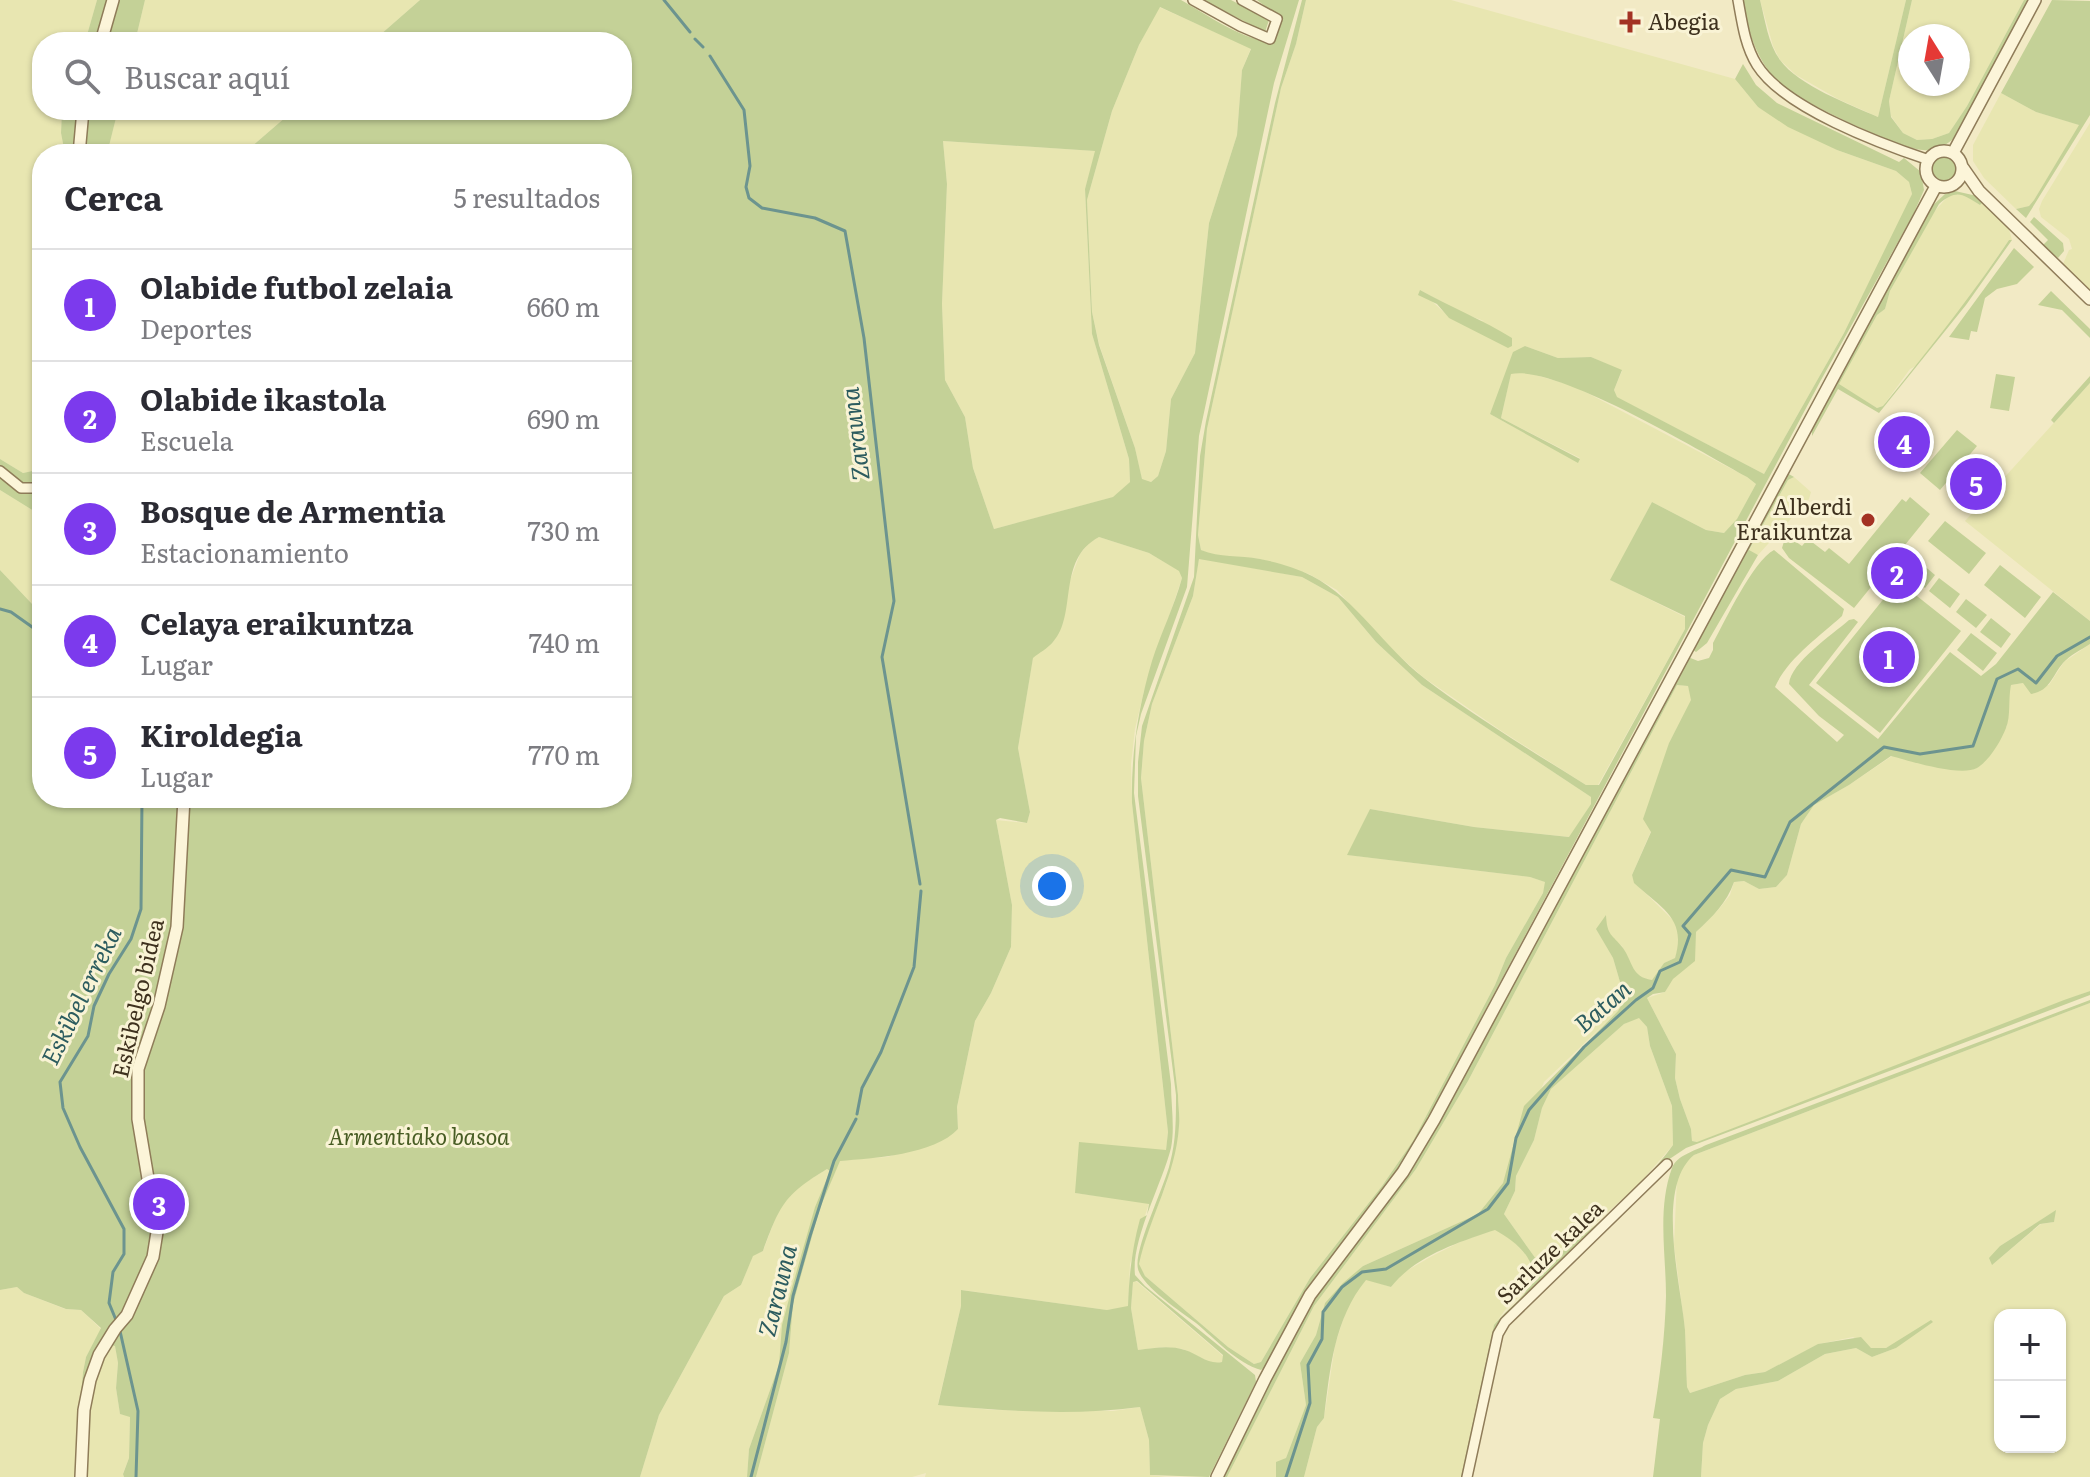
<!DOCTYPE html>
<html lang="es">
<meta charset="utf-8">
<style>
:root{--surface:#fff;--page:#f7f7f7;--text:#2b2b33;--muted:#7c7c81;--line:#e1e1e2;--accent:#7c3aed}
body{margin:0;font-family:Literata,serif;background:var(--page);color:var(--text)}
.controls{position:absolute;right:24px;bottom:24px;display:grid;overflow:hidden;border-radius:16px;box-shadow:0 2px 6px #0004}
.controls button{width:72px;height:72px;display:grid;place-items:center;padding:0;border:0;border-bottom:2px solid var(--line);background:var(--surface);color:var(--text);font:40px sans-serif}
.compass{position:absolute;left:1898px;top:24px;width:72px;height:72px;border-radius:50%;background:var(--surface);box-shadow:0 2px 6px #0004;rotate:349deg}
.you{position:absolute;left:1052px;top:886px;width:28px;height:28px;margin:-20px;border:6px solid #fff;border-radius:50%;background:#1a73e8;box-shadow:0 0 0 12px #1a73e833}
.badge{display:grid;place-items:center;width:52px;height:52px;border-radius:50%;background:var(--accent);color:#fff;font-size:26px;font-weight:700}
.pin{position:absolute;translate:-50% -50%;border:4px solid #fff;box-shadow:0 2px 8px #0006}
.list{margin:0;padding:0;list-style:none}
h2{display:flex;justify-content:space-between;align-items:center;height:104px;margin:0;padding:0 32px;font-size:34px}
h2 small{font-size:26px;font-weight:400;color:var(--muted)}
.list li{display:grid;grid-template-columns:52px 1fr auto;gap:24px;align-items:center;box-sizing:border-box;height:112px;padding:0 32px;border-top:2px solid var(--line)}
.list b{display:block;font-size:30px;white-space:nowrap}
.list p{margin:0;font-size:26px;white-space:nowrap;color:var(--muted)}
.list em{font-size:26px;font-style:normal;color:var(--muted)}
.icon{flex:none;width:44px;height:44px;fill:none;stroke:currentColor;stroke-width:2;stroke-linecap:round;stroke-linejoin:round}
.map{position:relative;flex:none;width:2090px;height:1477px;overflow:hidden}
.search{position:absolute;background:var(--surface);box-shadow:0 2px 6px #0004;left:32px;top:32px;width:600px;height:88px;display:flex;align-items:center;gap:20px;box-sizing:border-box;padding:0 28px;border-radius:32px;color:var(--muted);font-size:30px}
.panel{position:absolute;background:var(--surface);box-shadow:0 2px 6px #0004;left:32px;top:144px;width:600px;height:664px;border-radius:32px}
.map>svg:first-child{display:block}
.farmland{fill:#e8e6b1;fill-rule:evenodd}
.green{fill:#c4d197;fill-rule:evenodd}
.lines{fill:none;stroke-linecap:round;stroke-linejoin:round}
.stream{stroke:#6c948f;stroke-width:3}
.minor-casing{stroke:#8f7c59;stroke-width:12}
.tertiary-casing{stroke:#8f7c59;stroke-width:14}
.minor{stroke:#fcf5d9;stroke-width:9}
.tertiary{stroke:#fcf5d9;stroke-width:11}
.poi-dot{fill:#a33223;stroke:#f9f3d5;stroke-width:3}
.labels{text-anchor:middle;stroke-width:6;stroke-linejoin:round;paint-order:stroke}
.poi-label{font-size:22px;fill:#3e311e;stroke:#f9f3d5;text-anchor:start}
.street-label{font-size:22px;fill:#3e311e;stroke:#f9f3d5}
.park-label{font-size:22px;font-style:italic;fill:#475c23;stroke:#f9f3d5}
.water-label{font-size:24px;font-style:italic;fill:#2c5c5f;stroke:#f9f3d5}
</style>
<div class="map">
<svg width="2090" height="1477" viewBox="0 0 2090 1477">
<rect width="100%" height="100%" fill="#f2eac5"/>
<!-- farmland -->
<path class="farmland" d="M 0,0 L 97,0 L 85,42 L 42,42 L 42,110 L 62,110 L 61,133 L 65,154 L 42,154 L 42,469 L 23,473 L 0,459 Z
M 145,0 L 420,0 L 372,42 L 135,42 Z
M 1306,0 L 1451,0 L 1735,79 L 1758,107 L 1837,150 L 1896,171 L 1909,182 L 1912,194 L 1897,227 L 1844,333 L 1764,474 L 1616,397 L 1614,390 L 1622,371 L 1591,357 L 1558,358 L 1525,346 L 1490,414 L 1578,462 L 1580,458 L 1501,418 L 1511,373 L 1521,371 L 1574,386 L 1747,477 L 1756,484 L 1737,520 L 1724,533 L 1706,530 L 1652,502 L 1611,580 L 1685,617 L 1685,629 L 1598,785 L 1586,785 L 1500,730 L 1423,677 L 1380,639 L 1337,590 L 1309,574 L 1260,559 L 1215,556 L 1201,550 L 1198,535 L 1207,429 L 1281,88 L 1296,44 ZM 1420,290 L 1460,312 L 1484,321 L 1450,318 Z
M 1760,0 L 1906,0 L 1878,117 L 1838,99 L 1796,75 L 1780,60 L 1773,46 Z
M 1912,0 L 2024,0 L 1967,106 L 1949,133 L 1932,139 L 1917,140 L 1903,133 L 1891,116 L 1889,101 ZM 1910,36 L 1958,36 L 1958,84 L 1910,84 Z
M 1159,7 L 1251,48 L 1242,70 L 1237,135 L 1209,223 L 1195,353 L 1171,399 L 1166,451 L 1158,476 L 1151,482 L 1142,480 L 1135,448 L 1099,344 L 1092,312 L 1087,200 L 1112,111 L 1139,45 Z
M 2001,93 L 2036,112 L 2080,125 L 2034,200 L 2029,206 L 2016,209 L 1984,178 L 1973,161 L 1973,145 Z
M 118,110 L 294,110 L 243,154 L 107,154 Z
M 2090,123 L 2090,293 L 2066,270 L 2063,264 L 2069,250 L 2072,249 L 2069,239 L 2041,217 L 2039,209 L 2042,201 Z
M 943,141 L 1096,151 L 1085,189 L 1092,334 L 1129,459 L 1130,482 L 1114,497 L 994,529 L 973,468 L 965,417 L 945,380 L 942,304 L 947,184 Z
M 1956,194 L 1965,195 L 1980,205 L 1983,202 L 2008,226 L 2012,240 L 2009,240 L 1958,314 L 1916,366 L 1910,369 L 1883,406 L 1877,408 L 1838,384 L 1877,315 L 1885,309 L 1890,291 L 1934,212 L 1949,195 Z
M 2090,383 L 2090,621 L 1965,521 Z
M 1794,477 L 1811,492 L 1809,499 L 1758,555 L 1749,551 L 1788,480 Z
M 0,490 L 42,516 L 42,632 L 37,626 L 33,605 L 0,570 Z
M 1099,537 L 1149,553 L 1180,571 L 1182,578 L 1144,691 L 1135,729 L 1131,764 L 1132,803 L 1168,1132 L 1166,1151 L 1075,1193 L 1149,1203 L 1130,1264 L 1128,1307 L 1107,1310 L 962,1290 L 961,1306 L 938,1404 L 992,1410 L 1113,1411 L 1140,1407 L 1149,1440 L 1150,1475 L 1166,1477 L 925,1477 L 926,1473 L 912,1477 L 756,1477 L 789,1353 L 793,1304 L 820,1208 L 840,1160 L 887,1157 L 939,1142 L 958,1129 L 957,1107 L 975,1021 L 991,993 L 1011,947 L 1012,905 L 996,820 L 1027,823 L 1030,812 L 1018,748 L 1033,657 L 1053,642 L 1063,623 L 1069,583 L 1080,554 L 1090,542 Z
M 1199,558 L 1302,577 L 1338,597 L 1376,642 L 1422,685 L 1591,797 L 1591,804 L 1570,837 L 1474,827 L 1370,809 L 1348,855 L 1530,877 L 1546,882 L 1543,893 L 1506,958 L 1495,985 L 1413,1141 L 1382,1186 L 1310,1278 L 1261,1362 L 1254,1364 L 1228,1347 L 1145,1276 L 1138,1265 L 1143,1244 L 1167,1182 L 1179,1126 L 1178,1095 L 1141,778 L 1144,741 L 1152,704 L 1193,596 Z
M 2090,644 L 2090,991 L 1698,1142 L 1692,1141 L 1691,1129 L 1680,1099 L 1675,1078 L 1676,1054 L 1647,998 L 1665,992 L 1696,932 L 1719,909 L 1730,895 L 1734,882 L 1744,881 L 1759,889 L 1776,887 L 1787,875 L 1801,824 L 1814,805 L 1849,785 L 1892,756 L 1957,770 L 1975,769 L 2007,726 L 2007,701 L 2011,685 L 2023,683 L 2049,685 L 2064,662 Z
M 1677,685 L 1688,686 L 1692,700 L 1669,743 L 1651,831 L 1632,875 L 1635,883 L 1677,924 L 1680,943 L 1675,958 L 1664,963 L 1652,980 L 1643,979 L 1634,973 L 1622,946 L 1614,941 L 1606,928 L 1606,917 L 1597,930 L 1613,958 L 1625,999 L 1618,1011 L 1544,1082 L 1503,1183 L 1478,1214 L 1363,1266 L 1325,1303 L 1316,1335 L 1300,1363 L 1306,1405 L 1286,1458 L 1276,1463 L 1276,1477 L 1227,1477 L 1314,1306 L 1416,1169 L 1468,1081 Z
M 2090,1003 L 2090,1477 L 1701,1477 L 1703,1443 L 1708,1425 L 1720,1399 L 1736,1389 L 1778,1381 L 1825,1354 L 1856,1348 L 1872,1357 L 1896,1348 L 1902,1340 L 1886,1348 L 1871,1348 L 1853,1337 L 1819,1344 L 1765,1372 L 1745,1375 L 1690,1393 L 1687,1387 L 1685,1330 L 1674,1245 L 1677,1178 L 1683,1163 L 1694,1155 ZM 2055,1211 L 2054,1222 L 2041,1224 L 1993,1264 L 2000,1246 ZM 2000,1315 L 2060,1315 L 2060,1447 L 2000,1447 Z
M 1639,1017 L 1647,1027 L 1650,1046 L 1672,1106 L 1673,1145 L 1638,1185 L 1572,1244 L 1551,1260 L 1536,1259 L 1504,1214 L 1515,1191 L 1516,1176 L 1534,1140 L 1542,1108 L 1551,1089 L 1624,1024 Z
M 827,1169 L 830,1171 L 815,1207 L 779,1365 L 749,1449 L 747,1477 L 640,1477 L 659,1415 L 724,1296 L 741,1285 L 753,1255 L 763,1251 L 780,1206 L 798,1187 Z
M 1495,1229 L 1510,1238 L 1529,1258 L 1532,1275 L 1528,1288 L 1506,1309 L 1494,1325 L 1461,1477 L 1304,1477 L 1317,1427 L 1324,1418 L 1335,1345 L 1348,1304 L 1360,1287 L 1366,1279 L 1391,1287 L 1401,1274 L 1432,1256 L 1462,1241 Z
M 1133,1281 L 1137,1282 L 1223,1356 L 1222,1362 L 1214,1364 L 1183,1349 L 1162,1347 L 1138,1350 L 1131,1308 Z
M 17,1287 L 24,1293 L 65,1309 L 81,1310 L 101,1329 L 86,1357 L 83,1372 L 74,1477 L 0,1477 L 0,1290 Z
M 111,1345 L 115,1345 L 118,1363 L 116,1388 L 120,1414 L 130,1416 L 129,1458 L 123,1473 L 124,1477 L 86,1477 L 91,1400 L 96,1377 Z"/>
<!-- green -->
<path class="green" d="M 97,0 L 145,0 L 135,42 L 85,42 Z
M 420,0 L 1181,0 C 1209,16 1236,36 1268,42 L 1278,16 L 1257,0 L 1299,0 L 1274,83 L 1199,436 L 1187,587 L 1141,714 L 1136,736 L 1134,793 L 1171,1084 C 1171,1105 1175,1128 1171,1148 C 1162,1184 1131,1240 1135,1275 L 1145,1286 L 1255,1375 L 1256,1382 L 1209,1477 L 1150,1475 L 1149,1440 L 1140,1407 C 1074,1416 1004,1411 938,1405 L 961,1306 L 961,1290 L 1107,1310 L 1128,1306 C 1129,1276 1132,1248 1140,1219 L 1147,1215 L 1149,1204 L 1075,1193 L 1079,1142 L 1166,1150 L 1168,1132 L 1132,803 C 1131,754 1138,708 1152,661 C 1161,633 1174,607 1182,578 L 1179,571 L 1149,553 L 1099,537 C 1056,560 1078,614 1053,642 C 1048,648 1039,653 1033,658 L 1018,748 L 1030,812 L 1027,823 L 1000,818 L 996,820 L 1012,905 L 1011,947 L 991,993 L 975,1021 L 957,1107 L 958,1129 C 934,1155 873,1158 840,1161 L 820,1208 L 793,1304 L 789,1353 L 756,1477 L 747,1477 L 749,1449 L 779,1365 L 782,1325 L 793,1284 L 815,1207 L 830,1171 L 827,1169 C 784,1195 780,1205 763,1251 L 753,1256 L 741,1285 L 724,1296 L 659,1415 L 640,1477 L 124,1477 L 123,1474 L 129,1458 L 130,1417 L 120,1414 L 116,1388 L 118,1363 L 115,1346 L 111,1345 C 93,1375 90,1407 87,1441 L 87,1424 L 98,1353 L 78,1477 L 74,1477 L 83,1372 L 86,1357 L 101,1328 L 81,1310 L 66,1309 L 24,1293 L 17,1287 L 0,1290 L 0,570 L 33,605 L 37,626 L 42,632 L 42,798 L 622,798 L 622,154 L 243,154 L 294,110 L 622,110 L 622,42 L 372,42 ZM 1160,7 L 1251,49 L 1242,70 L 1237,135 L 1209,223 L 1195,353 L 1171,399 L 1166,451 L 1158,476 L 1151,482 L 1142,479 L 1135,448 L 1099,345 L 1092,312 L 1087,200 L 1112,111 L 1139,45 ZM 943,141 L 1095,151 L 1085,189 L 1092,334 L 1129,459 L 1130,482 L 1113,497 L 994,529 L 973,468 L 965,417 L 945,380 L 942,304 L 947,184 ZM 1137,1281 L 1223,1355 L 1222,1362 C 1208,1365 1198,1354 1185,1350 C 1169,1345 1154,1348 1138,1350 L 1131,1308 L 1133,1282 Z
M 1203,0 L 1231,0 L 1269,20 L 1265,32 Z
M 1302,0 L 1306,0 L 1296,44 L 1281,88 L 1207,429 L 1198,535 L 1201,550 C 1220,558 1239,555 1260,559 C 1276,562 1297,568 1312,576 C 1356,599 1384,647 1424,678 C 1475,717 1532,751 1586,785 L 1599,785 L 1685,629 L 1685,616 L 1610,580 L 1652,502 L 1706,530 L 1724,533 L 1737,519 L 1756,484 L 1747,477 C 1702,452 1556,364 1511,374 L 1501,418 L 1580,459 L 1578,463 L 1490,414 L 1513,352 L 1525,346 L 1558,358 L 1591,357 L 1622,370 L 1614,390 L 1617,397 L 1764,474 L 1844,333 L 1912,194 L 1909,182 L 1896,171 L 1837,150 L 1788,127 L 1758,107 L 1735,79 L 1743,64 L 1756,85 L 1777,103 L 1899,162 L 1904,158 L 1921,172 L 1924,190 L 1913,215 L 1821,380 L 1407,1157 L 1306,1290 L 1265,1367 L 1261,1370 C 1237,1363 1215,1339 1196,1323 C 1181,1312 1142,1286 1138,1269 C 1133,1250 1165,1186 1170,1163 C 1176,1141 1176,1119 1176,1095 L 1138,796 L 1138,762 L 1142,726 L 1194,577 L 1200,456 L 1206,421 L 1275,103 ZM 1199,559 L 1302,577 L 1338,597 L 1376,642 L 1422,685 L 1591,797 L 1591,804 L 1569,837 L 1474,827 L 1370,809 L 1347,855 L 1530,877 L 1545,882 L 1543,893 L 1506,958 L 1495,985 L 1413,1141 L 1382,1186 L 1310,1278 L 1261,1362 L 1254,1364 L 1228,1347 L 1145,1276 L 1139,1264 C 1149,1218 1176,1175 1179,1126 C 1180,1116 1178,1105 1178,1095 L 1141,778 L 1144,741 L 1152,704 L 1193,596 Z
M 1742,0 L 1760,0 C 1765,19 1768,44 1780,60 C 1799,86 1849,104 1878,117 L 1906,0 L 1912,0 L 1889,101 L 1891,117 L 1903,133 L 1917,140 L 1932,139 L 1949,133 L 1967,106 L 2024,0 L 2029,0 L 1956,137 C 1946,145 1936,152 1923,150 C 1899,149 1795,99 1779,83 C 1756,60 1748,30 1742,0 Z
M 2052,0 L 2090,1 L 2090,115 L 2026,218 L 2016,209 L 2029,206 L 2034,200 L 2079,125 L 2036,112 L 2001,93 Z
M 62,110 L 118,110 L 107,154 L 65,154 L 61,133 Z
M1930 170a14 14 0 1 1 28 0a14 14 0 1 1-28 0Z
M 1955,191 L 1977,196 L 1983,202 L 1980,205 C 1962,194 1957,189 1939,204 L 1890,291 L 1885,309 L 1877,315 L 1839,384 L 1877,408 L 1883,406 C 1927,352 1970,298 2009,240 L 2012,240 L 1966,305 L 1879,413 L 1838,389 L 1812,436 L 1812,426 L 1930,208 L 1945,194 Z
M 2034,217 L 2063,243 L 2064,251 L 2058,258 L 2042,246 L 2048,240 L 2030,222 Z
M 2014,248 L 2034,267 L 2017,284 L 1997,289 L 1985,298 L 1977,332 L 1971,331 L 1969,340 L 1949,337 Z
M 1420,290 C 1451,307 1483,320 1512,338 L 1512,346 L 1508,348 L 1449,318 L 1437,304 L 1418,295 Z
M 2051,291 L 2090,329 L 2090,338 L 2062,310 L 2038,305 Z
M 1996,374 L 2015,377 L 2009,411 L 1990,408 Z
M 2090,376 L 2090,383 L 2054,423 L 2051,420 L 2055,415 Z
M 1957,430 L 1977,446 L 1940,490 L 1920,473 Z
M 0,459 L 23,473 L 42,469 L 42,516 L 0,490 Z
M 1787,473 L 1794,477 L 1788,480 L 1749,550 L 1758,555 L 1707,643 L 1696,652 L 1692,649 Z
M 1910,497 L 1930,514 L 1854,608 L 1789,558 L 1782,548 L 1786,535 L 1802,546 L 1808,539 L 1825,552 L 1829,548 L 1849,564 L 1902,499 L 1906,502 Z
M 1945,521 L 1986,553 L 1969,574 L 1928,541 Z
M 1774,550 L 1844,609 L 1842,616 C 1819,637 1787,659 1775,687 L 1837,742 L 1844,735 L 1819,716 L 1789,684 C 1791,662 1832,635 1849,620 L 1854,619 L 1858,622 L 1809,685 L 1878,739 L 1950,652 L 1981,676 L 1996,664 L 2053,592 L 2090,621 L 2090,644 C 2081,650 2070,655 2063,663 C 2052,676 2050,691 2031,694 L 2023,683 L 2011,685 C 2008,699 2011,716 2006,728 C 2001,741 1989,761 1977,768 C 1960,777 1910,761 1891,756 L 1849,785 L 1814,805 L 1801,824 L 1787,875 L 1776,887 L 1759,889 L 1744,881 L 1734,882 C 1727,903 1712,917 1696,932 L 1695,961 L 1673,979 L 1665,992 L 1653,994 L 1647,998 L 1676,1054 L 1675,1078 L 1680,1099 L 1691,1129 L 1692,1141 L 1697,1142 L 2064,1000 L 2090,991 L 2090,995 L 1686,1148 L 1668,1160 L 1504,1318 L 1464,1477 L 1461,1477 L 1494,1325 C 1503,1313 1522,1299 1528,1288 C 1544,1263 1514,1240 1495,1230 C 1459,1242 1415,1256 1391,1287 L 1366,1280 C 1334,1319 1330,1369 1324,1418 L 1317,1427 L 1304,1477 L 1276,1477 L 1276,1462 L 1286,1458 L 1306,1405 L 1300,1363 L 1316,1335 L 1325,1303 L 1343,1283 L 1363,1266 L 1478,1214 L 1503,1183 L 1524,1106 L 1618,1011 L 1625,999 L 1613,958 L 1596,929 L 1606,915 C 1607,936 1612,934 1623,948 C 1633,962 1631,977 1652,980 L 1664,963 L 1675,958 C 1687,918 1661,908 1634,883 L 1632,875 L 1651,832 L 1643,819 L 1669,743 L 1691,700 L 1688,686 L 1677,685 L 1468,1081 L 1416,1169 L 1314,1306 L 1227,1477 L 1222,1477 L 1301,1321 L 1328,1279 L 1416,1162 L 1443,1115 L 1688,657 L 1698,661 L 1709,658 L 1713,650 L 1713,643 C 1725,621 1753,561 1774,550 ZM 1639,1018 L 1647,1027 L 1650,1046 L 1672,1106 L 1673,1145 C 1641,1189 1594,1228 1551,1260 L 1536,1259 L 1504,1214 L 1515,1191 L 1516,1176 L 1534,1140 L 1542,1108 L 1551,1089 L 1624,1024 Z
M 1915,558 L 1935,575 L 1925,588 L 1904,572 Z
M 2000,565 L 2041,597 L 2025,618 L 1984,585 Z
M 1939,578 L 1960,594 L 1950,608 L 1929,591 Z
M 1898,581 L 1961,631 L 1880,733 L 1816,683 Z
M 1966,599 L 1987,615 L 1976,628 L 1956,612 Z
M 1991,618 L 2011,634 L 2001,648 L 1980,632 Z
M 1971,633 L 1997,653 L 1983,671 L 1957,650 Z
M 2090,1000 L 2090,1003 L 1694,1155 C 1655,1187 1681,1285 1685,1330 C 1686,1349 1686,1368 1687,1387 L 1690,1393 L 1745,1375 L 1765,1372 L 1818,1344 L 1861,1337 L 1871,1348 L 1886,1348 L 1931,1320 L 1933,1322 L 1896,1348 L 1872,1357 L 1856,1348 L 1825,1354 L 1778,1381 L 1736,1389 L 1720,1399 L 1708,1425 L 1703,1443 L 1701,1477 L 1653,1477 L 1660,1419 L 1653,1418 C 1660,1378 1665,1336 1666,1296 C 1666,1254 1657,1209 1672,1168 C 1677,1155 1695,1151 1706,1145 Z
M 2056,1210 L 2054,1222 L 2040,1224 L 1992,1265 L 1989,1258 L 2000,1246 Z"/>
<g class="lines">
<!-- stream -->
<path class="stream" d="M 664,0 L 690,32
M 695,39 L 703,47
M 710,56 L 744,110 L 750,166 L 746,187 L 749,198 L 762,208 L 815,218 L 845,231 L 864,338 L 894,601 L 882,657 L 920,884
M 0,609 L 11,612 L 42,634
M 857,1114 L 862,1088 L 881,1052 L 914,967 L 921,891
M 116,1320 L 109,1303 L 113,1272 L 124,1254 L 124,1229 L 80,1147 L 63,1108 L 60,1082 L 88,1036 L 94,1006 L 109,974 L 131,939 L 141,909 L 142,798
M 120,1331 L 138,1411 L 136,1477
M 751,1477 L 786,1342 L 793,1296 L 810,1236 L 834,1161 L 856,1119
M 1286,1477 L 1310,1403 L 1308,1365 L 1322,1339 L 1323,1312 L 1342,1287 L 1362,1272 L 1386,1269 L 1488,1209 L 1508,1183 L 1516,1138 L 1529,1110 L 1584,1047 L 1636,1000 L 1653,988 L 1660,971 L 1680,962 L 1690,934 L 1683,926 L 1731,870 L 1765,877 L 1790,822 L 1884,747 L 1920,754 L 1973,746 L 1997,679 L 2018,669 L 2036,683 L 2057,656 L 2090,637"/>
<!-- minor casing -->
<g class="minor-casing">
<path id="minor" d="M 1193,0 L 1240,26 L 1270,39 L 1277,19 L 1242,0
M 1738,0 C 1742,22 1745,46 1757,65 C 1784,108 1881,144 1929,160
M 0,471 L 21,488 L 42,488
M 1467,1477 L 1498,1334 L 1505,1322 L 1667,1164"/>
</g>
<!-- tertiary casing -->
<g class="tertiary-casing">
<path id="tertiary" d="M 101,42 L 113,0
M1926 169a18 18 0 1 1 36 0a18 18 0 1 1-36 0Z
M 1953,153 L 2035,0
M 79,154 L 83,110
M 1963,168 L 1979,191 L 2090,299
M 81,1477 L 84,1410 L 90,1380 L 99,1355 L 115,1329 L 127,1315 L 153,1257 L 157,1232 L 138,1119 L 138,1069 L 159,1006 L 177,927 L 184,798
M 1217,1477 L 1265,1379 L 1310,1295 L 1403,1172 L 1434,1120 L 1936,186"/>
</g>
<!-- minor -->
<use href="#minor" class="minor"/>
<!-- tertiary -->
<use href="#tertiary" class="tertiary"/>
</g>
<!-- markers -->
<g class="poi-dot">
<path d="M1626 10h8v8h8v8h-8v8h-8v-8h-8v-8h8z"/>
<circle cx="1868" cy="520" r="8"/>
</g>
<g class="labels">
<!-- poi labels -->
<g class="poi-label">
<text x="1648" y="30">Abegia</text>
<text x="1852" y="515" text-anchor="end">Alberdi<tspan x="1852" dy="25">Eraikuntza</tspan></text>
</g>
<!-- street labels -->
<g class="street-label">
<text transform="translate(138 998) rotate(-77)" y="8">Eskibelgo bidea</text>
<text transform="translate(1550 1252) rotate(-44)" y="8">Sarluze kalea</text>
</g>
<!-- park labels -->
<g class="park-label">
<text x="419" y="1145">Armentiako basoa</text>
</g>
<!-- water labels -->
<g class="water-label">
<text transform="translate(856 434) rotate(-97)" y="8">Zarauna</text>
<text transform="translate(82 996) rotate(-64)" y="8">Eskibel erreka</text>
<text transform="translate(1603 1007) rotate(-41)" y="8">Batan</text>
<text transform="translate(778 1291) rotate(-76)" y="8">Zarauna</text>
</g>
</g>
</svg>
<div class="controls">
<button>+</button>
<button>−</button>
</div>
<svg class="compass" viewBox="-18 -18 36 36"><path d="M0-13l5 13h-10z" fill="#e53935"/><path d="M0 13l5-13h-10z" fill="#7c7c81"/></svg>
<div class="you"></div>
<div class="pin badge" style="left:1889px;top:657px">1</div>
<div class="pin badge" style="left:1897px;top:573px">2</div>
<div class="pin badge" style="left:159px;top:1204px">3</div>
<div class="pin badge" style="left:1904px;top:442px">4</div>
<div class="pin badge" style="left:1976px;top:484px">5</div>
<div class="search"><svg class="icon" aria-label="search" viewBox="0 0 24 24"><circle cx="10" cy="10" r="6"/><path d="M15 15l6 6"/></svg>Buscar aquí</div>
<section class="panel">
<h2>Cerca<small>5 resultados</small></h2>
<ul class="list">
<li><span class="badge">1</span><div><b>Olabide futbol zelaia</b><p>Deportes</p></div><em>660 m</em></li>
<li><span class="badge">2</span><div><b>Olabide ikastola</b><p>Escuela</p></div><em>690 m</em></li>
<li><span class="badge">3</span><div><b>Bosque de Armentia</b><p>Estacionamiento</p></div><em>730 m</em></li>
<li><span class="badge">4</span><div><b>Celaya eraikuntza</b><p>Lugar</p></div><em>740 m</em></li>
<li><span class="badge">5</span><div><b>Kiroldegia</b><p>Lugar</p></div><em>770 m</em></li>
</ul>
</section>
</div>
